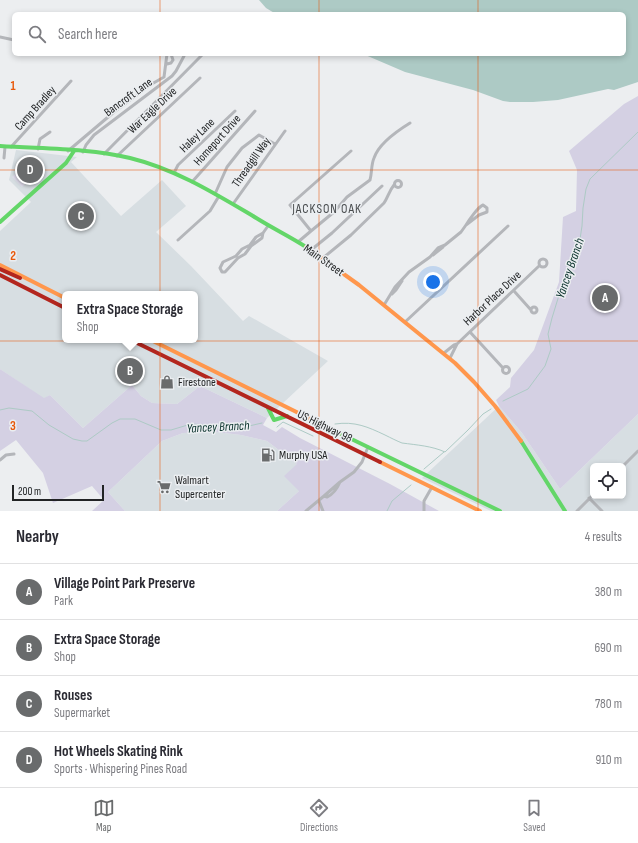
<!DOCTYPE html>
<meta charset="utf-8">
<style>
:root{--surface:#fff;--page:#f7f7f7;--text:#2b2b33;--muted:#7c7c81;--line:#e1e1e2;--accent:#696b6c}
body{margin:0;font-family:"Sofia Sans Condensed",sans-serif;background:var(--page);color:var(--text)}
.controls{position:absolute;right:12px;bottom:12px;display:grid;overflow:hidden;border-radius:6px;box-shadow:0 2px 6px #0003}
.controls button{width:36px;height:36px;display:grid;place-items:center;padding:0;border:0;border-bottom:1px solid var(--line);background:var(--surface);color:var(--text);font:20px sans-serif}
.scale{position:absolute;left:12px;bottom:10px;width:92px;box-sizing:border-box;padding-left:4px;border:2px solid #222425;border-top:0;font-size:11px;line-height:14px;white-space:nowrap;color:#222425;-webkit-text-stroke:3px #ebeef1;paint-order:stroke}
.you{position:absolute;left:433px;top:282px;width:14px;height:14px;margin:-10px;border:3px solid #fff;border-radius:50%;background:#1a73e8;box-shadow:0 0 0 6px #1a73e833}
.badge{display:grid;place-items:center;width:26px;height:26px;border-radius:50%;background:var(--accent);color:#fff;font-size:13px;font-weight:700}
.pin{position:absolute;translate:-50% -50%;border:2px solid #fff;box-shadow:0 1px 4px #0006}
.popup{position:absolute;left:62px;top:291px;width:136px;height:52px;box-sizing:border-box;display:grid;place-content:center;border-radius:6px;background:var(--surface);filter:drop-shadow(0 1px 3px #0005);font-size:13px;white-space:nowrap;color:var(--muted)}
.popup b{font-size:15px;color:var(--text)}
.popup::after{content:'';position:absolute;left:50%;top:100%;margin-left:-8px;border:8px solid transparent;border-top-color:var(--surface)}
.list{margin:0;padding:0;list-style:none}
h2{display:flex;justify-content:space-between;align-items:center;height:52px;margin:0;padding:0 16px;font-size:17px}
h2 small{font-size:13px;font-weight:400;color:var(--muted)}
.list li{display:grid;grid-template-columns:26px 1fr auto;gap:12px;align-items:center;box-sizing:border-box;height:56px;padding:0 16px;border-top:1px solid var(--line)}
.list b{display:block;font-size:15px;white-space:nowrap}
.list p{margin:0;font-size:13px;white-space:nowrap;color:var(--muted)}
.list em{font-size:13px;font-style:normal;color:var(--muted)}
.icon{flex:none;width:22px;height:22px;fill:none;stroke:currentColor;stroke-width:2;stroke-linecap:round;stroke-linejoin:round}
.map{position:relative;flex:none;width:638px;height:511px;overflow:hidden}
.search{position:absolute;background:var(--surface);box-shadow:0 2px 6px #0003;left:12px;right:12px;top:12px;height:44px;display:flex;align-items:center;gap:10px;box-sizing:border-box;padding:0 14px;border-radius:6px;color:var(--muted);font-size:15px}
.sheet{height:276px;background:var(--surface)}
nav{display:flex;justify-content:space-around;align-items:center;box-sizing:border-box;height:56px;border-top:1px solid var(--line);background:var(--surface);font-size:11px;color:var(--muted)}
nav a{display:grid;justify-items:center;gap:2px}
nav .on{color:var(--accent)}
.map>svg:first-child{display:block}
.built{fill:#d7dee2;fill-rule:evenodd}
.green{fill:#e4e1f0}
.forest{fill:#d4d0e3}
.water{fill:#adcac5}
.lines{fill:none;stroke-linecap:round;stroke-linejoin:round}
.stream{stroke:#adcac5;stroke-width:1}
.street{stroke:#b4b6ba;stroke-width:3}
.fast{stroke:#63d668;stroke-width:4}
.slow{stroke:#ff974d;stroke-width:4}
.jam{stroke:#b3261e;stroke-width:4}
.grid{fill:none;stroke:#e8590c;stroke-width:1;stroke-opacity:0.55}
.labels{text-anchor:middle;stroke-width:3;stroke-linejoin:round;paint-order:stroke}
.street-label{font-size:12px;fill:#222425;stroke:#ebeef1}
.poi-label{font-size:12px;fill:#222425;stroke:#ebeef1;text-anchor:start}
.neighbourhood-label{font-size:13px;letter-spacing:1px;fill:#484b4d;stroke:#ebeef1}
.water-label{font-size:13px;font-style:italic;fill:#0a322c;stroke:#ebeef1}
.grid-label{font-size:13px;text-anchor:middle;font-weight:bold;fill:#e8590c;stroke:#ebeef1;stroke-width:3;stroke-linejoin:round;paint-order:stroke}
</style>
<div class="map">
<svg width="638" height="511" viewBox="0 0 638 511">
<rect width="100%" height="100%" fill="#eceef0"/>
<!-- built -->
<path class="built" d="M 16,150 L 77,157 L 71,162 L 121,216 L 162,180 L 186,206 L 156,232 L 191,266 L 243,321 L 249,316 L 328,361 L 267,418 L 200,386 L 177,404 L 152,403 L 141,396 L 132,385 L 83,428 L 50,395 L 44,399 L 0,369 L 0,231 L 31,202 L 9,180 ZM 65,294 L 195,294 L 195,340 L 65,340 Z
M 499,406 L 522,433 L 560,489 L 638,414 L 638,511 L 491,511 L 422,478 ZM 593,466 L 623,466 L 623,496 L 593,496 Z
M 216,432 L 241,435 L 267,441 L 297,464 L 299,491 L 277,511 L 125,511 L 108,492 L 162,441 L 183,433 Z"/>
<!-- green -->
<path class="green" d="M 33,157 L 43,168 L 38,173 L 40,175 L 37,177 L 35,175 L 22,187 L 12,177 Z"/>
<!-- forest -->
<path class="forest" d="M 638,96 L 638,414 L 560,489 L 522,433 L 499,406 L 496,400 L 510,387 L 511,378 L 534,350 L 559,282 L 563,217 L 576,211 L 577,170 L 569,151 L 624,104 Z
M 0,369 L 44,398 L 50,395 L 83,428 L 132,385 L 141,396 L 152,403 L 177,404 L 200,386 L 267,418 L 263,425 L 276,432 L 282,427 L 300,438 L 390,484 L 439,511 L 277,511 L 299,491 L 284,476 L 297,464 L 267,441 L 241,435 L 216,432 L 183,433 L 162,441 L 108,492 L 125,511 L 92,511 L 104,500 L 92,486 L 53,503 L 43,473 L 16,440 L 0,451 Z"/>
<!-- water -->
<path class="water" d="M 259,0 L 638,0 L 638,82 L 614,90 L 608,89 L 558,100 L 533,102 L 510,102 L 503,101 L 473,90 L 405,72 L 363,54 L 624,54 L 624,14 L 276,14 L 266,8 Z"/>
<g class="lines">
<!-- stream -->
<path class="stream" d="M 503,401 L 528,389 L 545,366 L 551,349 L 548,334 L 552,318 L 571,256 L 578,246 L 580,239 L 582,226 L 583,208 L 586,189 L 590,179 L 638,132
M 0,410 L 9,408 L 32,411 L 49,425 L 73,439 L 82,441 L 87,441 L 112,423 L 120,419 L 135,419 L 161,430 L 171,430 L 191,424 L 238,427 L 249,426 L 262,423
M 335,424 C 355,421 368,427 385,435 C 391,438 397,441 402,443 C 417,445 432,446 445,452 L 468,430 L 483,414 L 491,409
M 277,427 L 283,422 L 313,436
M 424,469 L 444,452
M 387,511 L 392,501 L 411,485"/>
<!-- street -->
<path class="street" d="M 0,37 L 14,40
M 167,64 L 171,63 L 173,60 L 171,54
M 11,147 L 71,81
M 38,149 L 40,139 L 50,132
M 68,151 L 114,112 L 150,85 L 164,77 L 167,54
M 83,152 L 86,145 L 94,135 L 172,76 L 176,71 L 184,56
M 104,154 L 202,55
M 117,156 L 200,78
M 4,158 L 5,147
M 174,173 L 178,165 L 235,111
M394.5 184a3.5 3.5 0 1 1 7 0a3.5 3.5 0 1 1-7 0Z
M 192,182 L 255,111
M 215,194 L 227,167 L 242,148 L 259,135 L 275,144
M 233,204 L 285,131
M 483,205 L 487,208 L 487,212 L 479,215 L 466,225 C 469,220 478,207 483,205 Z
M 311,231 L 334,212 L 347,197 L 370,180 C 372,173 371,165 374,158 C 379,143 397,131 410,123
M 263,233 L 256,237 L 250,245 L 242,249 L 236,256 L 223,262 L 220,268 L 222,272 L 225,272 L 238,258 L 245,254 L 251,246 L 262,238 L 263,233 L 268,226
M 178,240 L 210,211 L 219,196
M 298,242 L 311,231 L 290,205 L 351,151
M 311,250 L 332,233 L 382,186
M 433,255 L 443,247
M 323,258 L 351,235 L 384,203 C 388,197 389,191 394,185
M539 263a4 4 0 1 1 8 0a4 4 0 1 1-8 0Z
M 514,291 L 531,310
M 392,294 L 396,290 L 402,281
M 384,305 L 395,287 L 409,272 L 430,257 L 438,248 L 445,245 L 461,232 L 466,225
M531 310a3 3 0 1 1 6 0a3 3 0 1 1-6 0Z
M 405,322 L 508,226
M 470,332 L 503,368
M 444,353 L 454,345 L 457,344 L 539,266
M 450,358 L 457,344
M502.5 370a3.5 3.5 0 1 1 7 0a3.5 3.5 0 1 1-7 0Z
M 0,460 L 6,455 L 14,454
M 623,466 L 638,451
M 340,482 L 354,472 L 362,462 L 368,447
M 340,482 C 337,489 334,494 327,497 L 324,496 Z
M 589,498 L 602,511
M 319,501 L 323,511
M 306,511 L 324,496
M 424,511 L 424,501 L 432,487
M 577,511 L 593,495"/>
<!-- fast -->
<path class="fast" d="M 0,146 C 43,149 88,148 130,158 C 175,169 214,193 253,216 C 270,227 289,236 306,247
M 0,222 L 66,163 L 74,151
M 268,408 L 274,420 L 287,416
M 339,433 L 500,511
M 521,441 L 565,511"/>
<!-- slow -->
<path class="slow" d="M 306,247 L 359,285 L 455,363 L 474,382 L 495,406 L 521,441
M 0,265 L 65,298
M 151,340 L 339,433
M 380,462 L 480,511"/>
<!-- jam -->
<path class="jam" d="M 0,269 L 20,278
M 0,275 L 65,308
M 131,340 L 380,462"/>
</g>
<!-- grid -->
<path class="grid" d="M 160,0 L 160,14M 319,0 L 319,14M 478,0 L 478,14M 160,54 L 160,511M 319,54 L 319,511M 478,54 L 478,511M 0,170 L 638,170M 0,341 L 638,341"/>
<!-- icons -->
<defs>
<g id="shop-bare" transform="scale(1.08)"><path d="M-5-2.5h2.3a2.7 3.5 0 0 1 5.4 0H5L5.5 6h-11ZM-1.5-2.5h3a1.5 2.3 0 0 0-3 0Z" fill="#696b6c" stroke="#ebeef1" stroke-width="2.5" paint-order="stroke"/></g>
<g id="fuel-bare" transform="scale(1.08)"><path d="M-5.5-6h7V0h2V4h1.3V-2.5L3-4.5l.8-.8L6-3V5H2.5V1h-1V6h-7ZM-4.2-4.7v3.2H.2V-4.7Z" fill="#696b6c" stroke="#ebeef1" stroke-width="2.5" paint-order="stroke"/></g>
<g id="supermarket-bare" transform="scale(1.08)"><path d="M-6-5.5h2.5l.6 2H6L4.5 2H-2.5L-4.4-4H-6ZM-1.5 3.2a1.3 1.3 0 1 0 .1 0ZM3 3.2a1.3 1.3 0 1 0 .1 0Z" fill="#696b6c" stroke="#ebeef1" stroke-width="2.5" paint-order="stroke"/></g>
</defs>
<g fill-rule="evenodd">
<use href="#shop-bare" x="167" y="382"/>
<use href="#fuel-bare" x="268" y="455"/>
<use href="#supermarket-bare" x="164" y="487"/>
</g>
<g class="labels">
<!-- street labels -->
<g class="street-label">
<text transform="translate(128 97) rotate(-36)" y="4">Bancroft Lane</text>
<text transform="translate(35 108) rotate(-48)" y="4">Camp Bradley</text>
<text transform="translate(152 110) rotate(-43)" y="4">War Eagle Drive</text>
<text transform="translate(197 135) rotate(-44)" y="4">Haley Lane</text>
<text transform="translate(217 140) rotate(-48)" y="4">Homeport Drive</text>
<text transform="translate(251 162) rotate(-55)" y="4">Threadgill Way</text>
<text transform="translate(324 260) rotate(35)" y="4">Main Street</text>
<text transform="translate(492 298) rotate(-43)" y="4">Harbor Place Drive</text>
<text transform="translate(325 426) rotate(26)" y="4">US Highway 98</text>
</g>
<!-- poi labels -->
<g class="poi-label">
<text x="178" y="386">Firestone</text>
<text x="279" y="459">Murphy USA</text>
<text x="175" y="484">Walmart<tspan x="175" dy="14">Supercenter</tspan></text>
</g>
<!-- neighbourhood labels -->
<g class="neighbourhood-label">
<text x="327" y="213">JACKSON OAK</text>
</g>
<!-- water labels -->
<g class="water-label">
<text transform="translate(569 268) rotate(-71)" y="5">Yancey Branch</text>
<text transform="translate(218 426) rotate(-3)" y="5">Yancey Branch</text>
</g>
</g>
<g class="grid-label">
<text x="13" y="90">1</text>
<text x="13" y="260">2</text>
<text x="13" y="430">3</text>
</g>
</svg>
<div class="controls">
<button><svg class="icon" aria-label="locate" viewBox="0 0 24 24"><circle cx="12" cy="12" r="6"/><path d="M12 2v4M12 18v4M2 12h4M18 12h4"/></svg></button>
</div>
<div class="scale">200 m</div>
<div class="you"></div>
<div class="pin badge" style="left:605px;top:298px">A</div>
<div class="pin badge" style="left:130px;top:371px">B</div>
<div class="popup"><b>Extra Space Storage</b>Shop</div>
<div class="pin badge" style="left:81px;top:216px">C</div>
<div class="pin badge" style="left:30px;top:170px">D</div>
<div class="search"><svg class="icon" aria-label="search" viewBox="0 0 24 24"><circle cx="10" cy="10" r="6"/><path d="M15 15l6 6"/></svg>Search here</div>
</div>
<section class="sheet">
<h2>Nearby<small>4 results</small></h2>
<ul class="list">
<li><span class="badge">A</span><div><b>Village Point Park Preserve</b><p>Park</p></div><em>380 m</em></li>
<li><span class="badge">B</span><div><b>Extra Space Storage</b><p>Shop</p></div><em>690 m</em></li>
<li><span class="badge">C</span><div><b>Rouses</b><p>Supermarket</p></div><em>780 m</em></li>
<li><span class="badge">D</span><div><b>Hot Wheels Skating Rink</b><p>Sports · Whispering Pines Road</p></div><em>910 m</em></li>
</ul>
</section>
<nav>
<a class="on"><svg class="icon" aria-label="map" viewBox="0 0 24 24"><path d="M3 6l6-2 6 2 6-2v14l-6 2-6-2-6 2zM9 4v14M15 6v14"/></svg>Map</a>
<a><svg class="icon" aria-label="directions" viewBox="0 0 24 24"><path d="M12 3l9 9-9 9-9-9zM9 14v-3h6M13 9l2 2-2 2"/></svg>Directions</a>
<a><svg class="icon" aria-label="saved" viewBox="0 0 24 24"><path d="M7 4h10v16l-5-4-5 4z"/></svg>Saved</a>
</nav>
